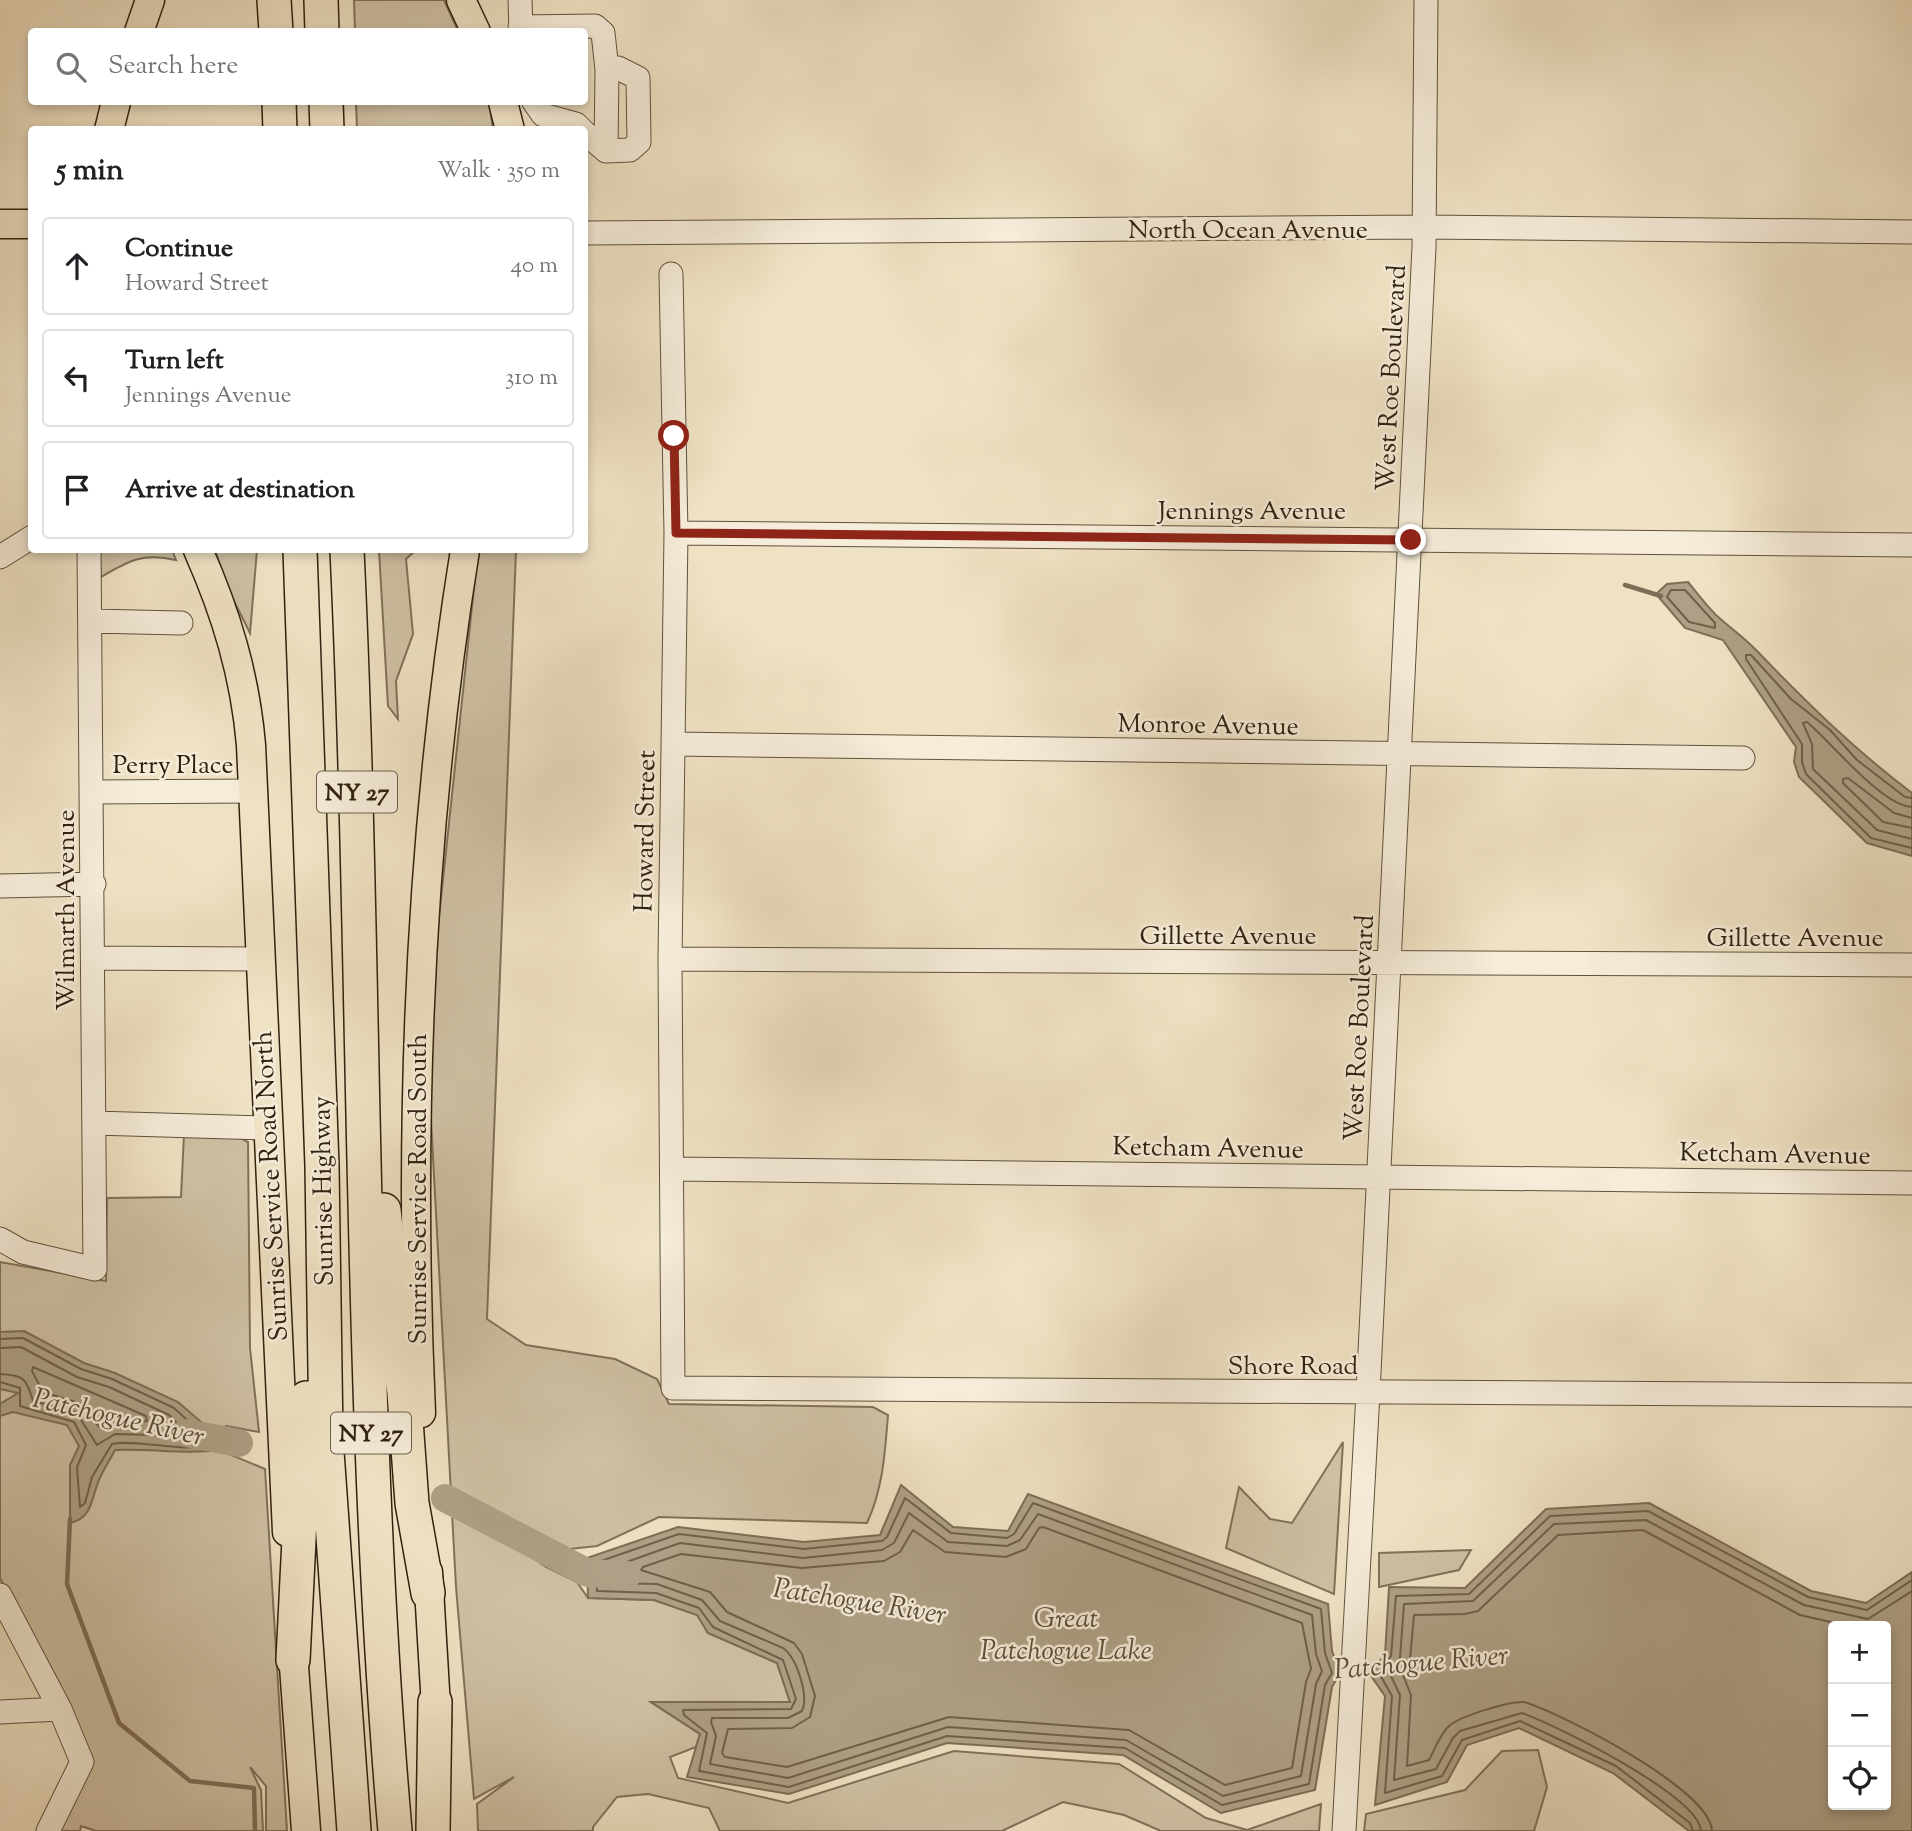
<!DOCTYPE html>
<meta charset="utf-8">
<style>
:root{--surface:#fff;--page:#f6f6f6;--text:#202124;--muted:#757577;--line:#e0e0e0}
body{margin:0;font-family:"Sorts Mill Goudy",serif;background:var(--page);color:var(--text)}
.controls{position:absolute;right:21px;bottom:21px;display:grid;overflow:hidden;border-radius:7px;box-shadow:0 4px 10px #0003}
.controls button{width:63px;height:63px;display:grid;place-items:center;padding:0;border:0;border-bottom:2px solid var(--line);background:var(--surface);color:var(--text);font:35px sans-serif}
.stop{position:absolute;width:21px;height:21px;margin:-16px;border:5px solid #8f2418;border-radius:50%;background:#fff}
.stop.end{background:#8f2418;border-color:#fff;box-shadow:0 2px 7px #0008}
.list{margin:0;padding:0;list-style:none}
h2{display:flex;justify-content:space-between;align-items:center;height:91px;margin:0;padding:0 28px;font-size:30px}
h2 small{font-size:23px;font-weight:400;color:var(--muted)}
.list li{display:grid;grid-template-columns:46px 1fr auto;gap:21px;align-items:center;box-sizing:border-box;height:98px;margin:0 14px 14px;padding:0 14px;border:2px solid var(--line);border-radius:7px}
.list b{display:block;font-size:26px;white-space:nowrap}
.list p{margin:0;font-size:23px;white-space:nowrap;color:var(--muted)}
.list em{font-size:23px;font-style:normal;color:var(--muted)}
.icon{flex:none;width:38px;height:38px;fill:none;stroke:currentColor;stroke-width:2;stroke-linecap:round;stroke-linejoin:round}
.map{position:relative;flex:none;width:1912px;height:1831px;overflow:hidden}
.search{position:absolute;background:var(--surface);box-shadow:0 4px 10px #0003;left:28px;top:28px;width:560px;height:77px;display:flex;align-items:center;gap:18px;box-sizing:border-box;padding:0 24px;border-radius:7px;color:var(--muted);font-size:26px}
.panel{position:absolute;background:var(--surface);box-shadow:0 4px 10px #0003;left:28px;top:126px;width:560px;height:427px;border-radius:7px}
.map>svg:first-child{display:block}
.green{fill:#cfc1a5;stroke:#80715a;stroke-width:2}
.water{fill:#aea086;stroke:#7c6d56;stroke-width:2;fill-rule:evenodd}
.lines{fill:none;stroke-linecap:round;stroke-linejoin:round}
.shore{stroke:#6f604a;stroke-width:2}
.stream{stroke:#7c6d56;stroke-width:4.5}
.river{stroke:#aea086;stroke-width:28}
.minor-casing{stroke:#60513c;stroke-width:25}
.major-casing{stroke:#30210f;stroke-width:31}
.highway-casing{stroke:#30210f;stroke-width:36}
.minor{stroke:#f5ecd9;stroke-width:23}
.major{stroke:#efe2c4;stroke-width:28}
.highway{stroke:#efe2c4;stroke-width:33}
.route{stroke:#8f2418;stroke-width:9}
.labels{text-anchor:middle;stroke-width:5;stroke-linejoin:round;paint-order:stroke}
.shield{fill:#f5ecd9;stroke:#6b5e4c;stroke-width:2}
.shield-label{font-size:24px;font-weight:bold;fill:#30210f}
.street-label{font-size:26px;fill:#30210f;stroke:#f5ecd9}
.water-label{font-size:28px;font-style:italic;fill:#5c4d39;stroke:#f5ecd9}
</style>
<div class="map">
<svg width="1912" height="1831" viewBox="0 0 1912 1831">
<rect width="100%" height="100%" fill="#efe2c4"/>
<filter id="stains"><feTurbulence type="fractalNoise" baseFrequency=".00286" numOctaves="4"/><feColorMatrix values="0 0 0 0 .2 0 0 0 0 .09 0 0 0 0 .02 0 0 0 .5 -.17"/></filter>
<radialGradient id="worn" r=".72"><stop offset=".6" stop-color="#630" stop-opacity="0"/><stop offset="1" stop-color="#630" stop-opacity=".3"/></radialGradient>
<!-- green -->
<path class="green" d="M 354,0 L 444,0 L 458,31 L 355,31 Z
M 356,102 L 489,102 L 493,129 L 357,129 Z
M 99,550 L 172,550 L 176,560 C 143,552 128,561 101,577 Z
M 215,550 L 257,550 L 250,633 L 227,587 Z
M 379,550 L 416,550 L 406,559 L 413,634 L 396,681 L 398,719 L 388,706 Z
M 478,550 L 516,550 L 487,1319 L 526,1345 L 615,1359 L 657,1379 L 669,1404 L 873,1407 L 888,1415 C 885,1452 883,1489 867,1523 L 659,1517 L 597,1546 L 560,1550 L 506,1517 L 455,1504 L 546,1567 L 577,1582 L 588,1598 L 654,1600 L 698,1615 L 708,1633 L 777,1663 L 790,1702 L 652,1703 L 700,1734 L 696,1747 L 670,1757 L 678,1778 L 788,1803 L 954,1751 L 1119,1764 L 1206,1818 L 1247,1830 L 1321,1804 L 1319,1831 L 1161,1831 L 1124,1815 L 1063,1802 L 1002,1831 L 720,1831 L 709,1808 L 648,1794 L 617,1797 L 593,1827 L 593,1831 L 478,1831 L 477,1804 L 514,1777 L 474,1799 L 456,1587 L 430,1101 L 435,955 Z
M 184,1134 L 233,1134 L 248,1142 L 250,1348 L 259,1432 L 226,1426 L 219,1450 L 265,1469 L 287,1831 L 266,1831 L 266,1786 L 250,1767 L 261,1790 L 263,1831 L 96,1831 L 81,1826 L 80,1831 L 60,1831 L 89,1769 L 0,1578 L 0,1262 L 106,1281 L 107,1198 L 181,1197 Z
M 1343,1442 L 1334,1594 L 1226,1548 L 1239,1487 L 1270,1519 L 1292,1523 Z
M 1471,1550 L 1459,1570 L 1379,1587 L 1379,1553 Z
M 1538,1750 L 1547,1787 L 1534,1831 L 1364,1831 L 1366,1814 L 1465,1790 L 1502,1751 Z"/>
<!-- water -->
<path class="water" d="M 1688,582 C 1697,593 1706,605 1716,615 C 1729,627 1745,638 1757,651 C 1806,702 1856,751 1912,793 L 1912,856 L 1867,843 L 1799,777 L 1794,762 L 1796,747 L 1723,640 L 1685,628 L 1656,594 L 1667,584 Z
M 24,1331 L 84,1363 L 115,1373 L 178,1402 L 222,1440 L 219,1450 C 184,1455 151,1448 115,1450 C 110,1460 103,1470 99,1480 C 91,1498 93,1518 70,1523 L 70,1465 L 79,1446 L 67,1425 L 13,1412 L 0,1416 L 0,1404 L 18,1393 L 0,1389 L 0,1332 Z
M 901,1485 L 953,1527 L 1008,1531 L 1028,1494 L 1328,1604 L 1332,1651 L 1340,1673 L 1332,1687 L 1315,1790 L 1221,1813 L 1123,1755 L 947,1743 L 789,1794 L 687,1777 L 700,1734 L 651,1702 L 790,1702 L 777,1663 L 708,1633 L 697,1615 L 654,1600 L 588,1598 L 587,1558 L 678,1527 L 804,1542 L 880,1535 Z
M 1649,1503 L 1811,1591 L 1866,1603 L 1912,1572 L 1912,1831 L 1689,1831 L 1613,1773 L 1519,1728 L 1467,1745 L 1447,1782 L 1375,1805 L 1385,1696 L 1369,1673 L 1385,1655 L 1389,1587 L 1465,1588 L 1546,1509 ZM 1886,1626 L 1886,1805 L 1833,1805 L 1833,1626 Z"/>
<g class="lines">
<!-- shore -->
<path class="shore" d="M 1671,590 L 1685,590 L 1715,623 L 1715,628 L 1689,622 L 1667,597 Z
M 1912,798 L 1905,797 L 1857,760 L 1830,730 L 1791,699 L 1751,655 L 1746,655 L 1746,659 L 1802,744 L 1802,762 L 1806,774 L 1871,838 L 1912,848
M 1912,807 C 1882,806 1831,742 1807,722 L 1803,723 L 1812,744 L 1813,769 L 1877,830 L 1912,839
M 1912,818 L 1894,813 L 1848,778 L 1843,779 L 1843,783 L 1883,822 L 1912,828
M 0,1339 L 23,1338 L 81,1369 L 112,1379 L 174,1408 L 211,1442 C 190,1456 140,1438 112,1444 L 92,1477 L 85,1503 L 80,1507 L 77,1467 L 86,1445 L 74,1422 L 20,1406 L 20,1388 L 0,1382
M 0,1348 L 21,1347 L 77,1377 L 109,1387 L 169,1415 L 190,1436 L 115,1434 L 97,1445 L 76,1412 L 33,1401 C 26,1379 25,1375 0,1374
M 33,1367 L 146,1416 L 147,1421 L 99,1427 L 82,1404 L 43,1392 L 32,1371 Z
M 905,1498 L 951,1533 L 1007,1538 L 1014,1534 L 1033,1503 L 1321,1609 L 1325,1653 L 1332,1673 L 1325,1685 L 1309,1784 L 1222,1805 L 1125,1748 L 947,1736 L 789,1787 L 699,1771 L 707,1733 L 684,1715 L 683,1710 L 791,1709 L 796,1699 L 783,1660 L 713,1627 L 699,1608 L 656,1593 L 597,1591 L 595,1563 L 679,1534 L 804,1549 L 882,1541 L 887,1537 Z
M 909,1513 L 948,1542 L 1007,1546 L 1020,1540 L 1038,1514 L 1312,1615 L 1316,1654 L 1322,1671 L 1316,1684 L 1301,1776 L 1223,1796 L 1126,1740 L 948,1727 L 788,1778 L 710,1764 L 716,1736 L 711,1722 L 712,1718 L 788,1718 L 802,1711 C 809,1696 797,1658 783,1648 L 720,1621 L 702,1600 L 657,1584 L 606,1583 L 604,1570 L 680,1543 L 803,1558 L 882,1550 L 894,1543 Z
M 1043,1527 L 1302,1623 L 1311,1669 L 1306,1682 L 1292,1768 L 1225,1785 L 1129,1730 L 949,1717 L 787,1767 L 725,1757 L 722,1753 L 728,1729 L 792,1728 L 810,1717 L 815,1696 L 802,1654 L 794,1643 L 727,1612 L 710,1592 L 641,1570 L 643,1567 L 681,1554 L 802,1568 L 884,1561 L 900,1552 L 913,1530 L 945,1552 L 1006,1557 L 1026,1549 L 1039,1528 Z
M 1693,1831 L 1690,1823 L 1616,1766 L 1520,1721 L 1462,1740 L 1442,1776 L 1385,1793 L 1392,1696 L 1379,1673 L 1391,1656 L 1396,1596 L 1469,1594 L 1550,1516 L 1648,1511 L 1808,1597 L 1867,1610 L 1912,1580
M 1701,1831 C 1699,1796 1556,1725 1522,1713 L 1460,1731 L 1453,1738 L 1436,1769 L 1394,1780 L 1400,1695 L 1390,1674 L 1400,1658 L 1404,1604 L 1473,1601 L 1554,1524 L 1646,1520 L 1804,1605 L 1868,1619 L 1912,1591
M 1712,1831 C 1711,1790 1563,1714 1524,1702 C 1510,1701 1460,1716 1449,1726 C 1440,1734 1435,1749 1429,1760 L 1407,1766 L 1411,1695 L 1403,1675 L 1410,1660 L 1414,1615 L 1465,1614 L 1478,1611 L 1558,1535 L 1643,1530 L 1800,1615 L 1848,1626"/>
<!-- stream -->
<path class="stream" d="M 1625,585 L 1661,596
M 70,1519 L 67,1584 L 119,1723 L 190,1781 L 254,1788 L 255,1831"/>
<!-- river -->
<path class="river" d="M 186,1433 L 239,1443
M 445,1498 L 588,1573 L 627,1575"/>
<!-- minor casing -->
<g class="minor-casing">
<path id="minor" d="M 520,0 L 521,32
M 520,27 L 595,26 L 603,33 L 607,70 L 606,151
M 534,102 L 543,115 L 576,124 L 582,130
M 584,132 L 606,151 L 630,150 L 639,142 L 638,78 L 618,68 L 607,70
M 584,233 L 1425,227 L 1912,232
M 671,274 L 676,533 L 670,959 L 673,1388 L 1912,1395
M 676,533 L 1912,545
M 0,557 L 32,537
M 90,621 L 181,623
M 673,744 L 1743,758
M 92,792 L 253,791
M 0,886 L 94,884
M 93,958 L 260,959
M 670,959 L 1912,965
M 94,1123 L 266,1128
M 672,1169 L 1912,1183
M 0,1239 L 23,1252 L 95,1269 L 89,550
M 0,1595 L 60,1709 L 82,1762 L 48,1831
M 0,1712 L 60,1709
M 1344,1831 L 1368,1393 L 1424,247 L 1426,0"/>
</g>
<!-- major casing -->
<g class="major-casing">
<path id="major" d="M 461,0 L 476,32
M 139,32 L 150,0
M 503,102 L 510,130
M 109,130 L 116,102
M 0,224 L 32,224
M 198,550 C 226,613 245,675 251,745 L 287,1532
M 421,1413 C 408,1123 419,836 465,550
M 428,1572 L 437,1724
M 292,1639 L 306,1831"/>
</g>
<!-- highway casing -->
<g class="highway-casing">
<path id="highway" d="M 274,0 L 276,32
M 321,0 L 322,32
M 279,102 L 280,130
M 326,102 L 327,130
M 300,550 L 322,1166 L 326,1438 L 354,1831
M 347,550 C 367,977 358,1405 395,1831
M 384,1210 L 404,1393 L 412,1503 L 428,1593
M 293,1660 L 306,1398
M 433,1831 L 435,1702"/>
</g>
<!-- minor -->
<use href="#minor" class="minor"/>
<!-- major -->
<use href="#major" class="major"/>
<!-- highway -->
<use href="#highway" class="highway"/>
</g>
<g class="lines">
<!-- route -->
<path class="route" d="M 674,436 L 676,533 L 1411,540"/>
</g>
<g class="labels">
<!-- shield labels -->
<g class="shield">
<rect x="317" y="771.5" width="80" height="41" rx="5"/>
<rect x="331" y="1412.5" width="80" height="41" rx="5"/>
</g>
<g class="shield-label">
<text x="357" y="800">NY 27</text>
<text x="371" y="1441">NY 27</text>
</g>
<!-- street labels -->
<g class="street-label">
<text x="1248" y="238">North Ocean Avenue</text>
<text transform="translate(1390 378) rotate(-87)" y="9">West Roe Boulevard</text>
<text x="1252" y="519">Jennings Avenue</text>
<text transform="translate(1208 724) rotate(1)" y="9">Monroe Avenue</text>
<text x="173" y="773">Perry Place</text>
<text transform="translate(644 831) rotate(-89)" y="9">Howard Street</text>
<text transform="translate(65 910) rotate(-90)" y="9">Wilmarth Avenue</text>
<text x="1228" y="944">Gillette Avenue</text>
<text x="1795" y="946">Gillette Avenue</text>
<text transform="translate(1358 1028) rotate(-87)" y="9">West Roe Boulevard</text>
<text transform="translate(1208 1147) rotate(1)" y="9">Ketcham Avenue</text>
<text transform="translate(1775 1153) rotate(1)" y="9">Ketcham Avenue</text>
<text transform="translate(270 1186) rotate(-93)" y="9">Sunrise Service Road North</text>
<text transform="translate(417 1189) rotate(-90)" y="9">Sunrise Service Road South</text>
<text transform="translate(322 1191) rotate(-91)" y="9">Sunrise Highway</text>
<text x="1293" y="1374">Shore Road</text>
</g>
<!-- water labels -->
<g class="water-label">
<text transform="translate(119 1416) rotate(13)" y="10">Patchogue River</text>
<text transform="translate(860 1600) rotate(9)" y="10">Patchogue River</text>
<text x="1066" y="1627">Great<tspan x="1066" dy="32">Patchogue Lake</tspan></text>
<text transform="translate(1421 1661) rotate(-5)" y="10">Patchogue River</text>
</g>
</g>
<rect width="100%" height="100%" filter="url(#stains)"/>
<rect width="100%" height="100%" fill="url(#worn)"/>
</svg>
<div class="controls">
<button>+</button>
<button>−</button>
<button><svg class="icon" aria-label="locate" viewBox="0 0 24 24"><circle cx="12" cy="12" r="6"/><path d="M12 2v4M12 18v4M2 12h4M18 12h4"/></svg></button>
</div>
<div class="stop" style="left:674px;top:436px"></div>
<div class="stop end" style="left:1411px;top:540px"></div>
<div class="search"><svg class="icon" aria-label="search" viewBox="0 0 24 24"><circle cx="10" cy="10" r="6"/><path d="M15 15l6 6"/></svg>Search here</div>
<section class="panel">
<h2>5 min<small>Walk · 350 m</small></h2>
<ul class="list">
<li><svg class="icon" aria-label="ahead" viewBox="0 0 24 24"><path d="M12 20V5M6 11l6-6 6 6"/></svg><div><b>Continue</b><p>Howard Street</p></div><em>40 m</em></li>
<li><svg class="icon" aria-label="left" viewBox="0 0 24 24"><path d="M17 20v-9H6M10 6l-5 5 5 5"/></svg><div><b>Turn left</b><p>Jennings Avenue</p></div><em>310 m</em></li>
<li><svg class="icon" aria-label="arrive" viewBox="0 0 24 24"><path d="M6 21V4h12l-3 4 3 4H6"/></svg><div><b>Arrive at destination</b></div></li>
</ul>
</section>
</div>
